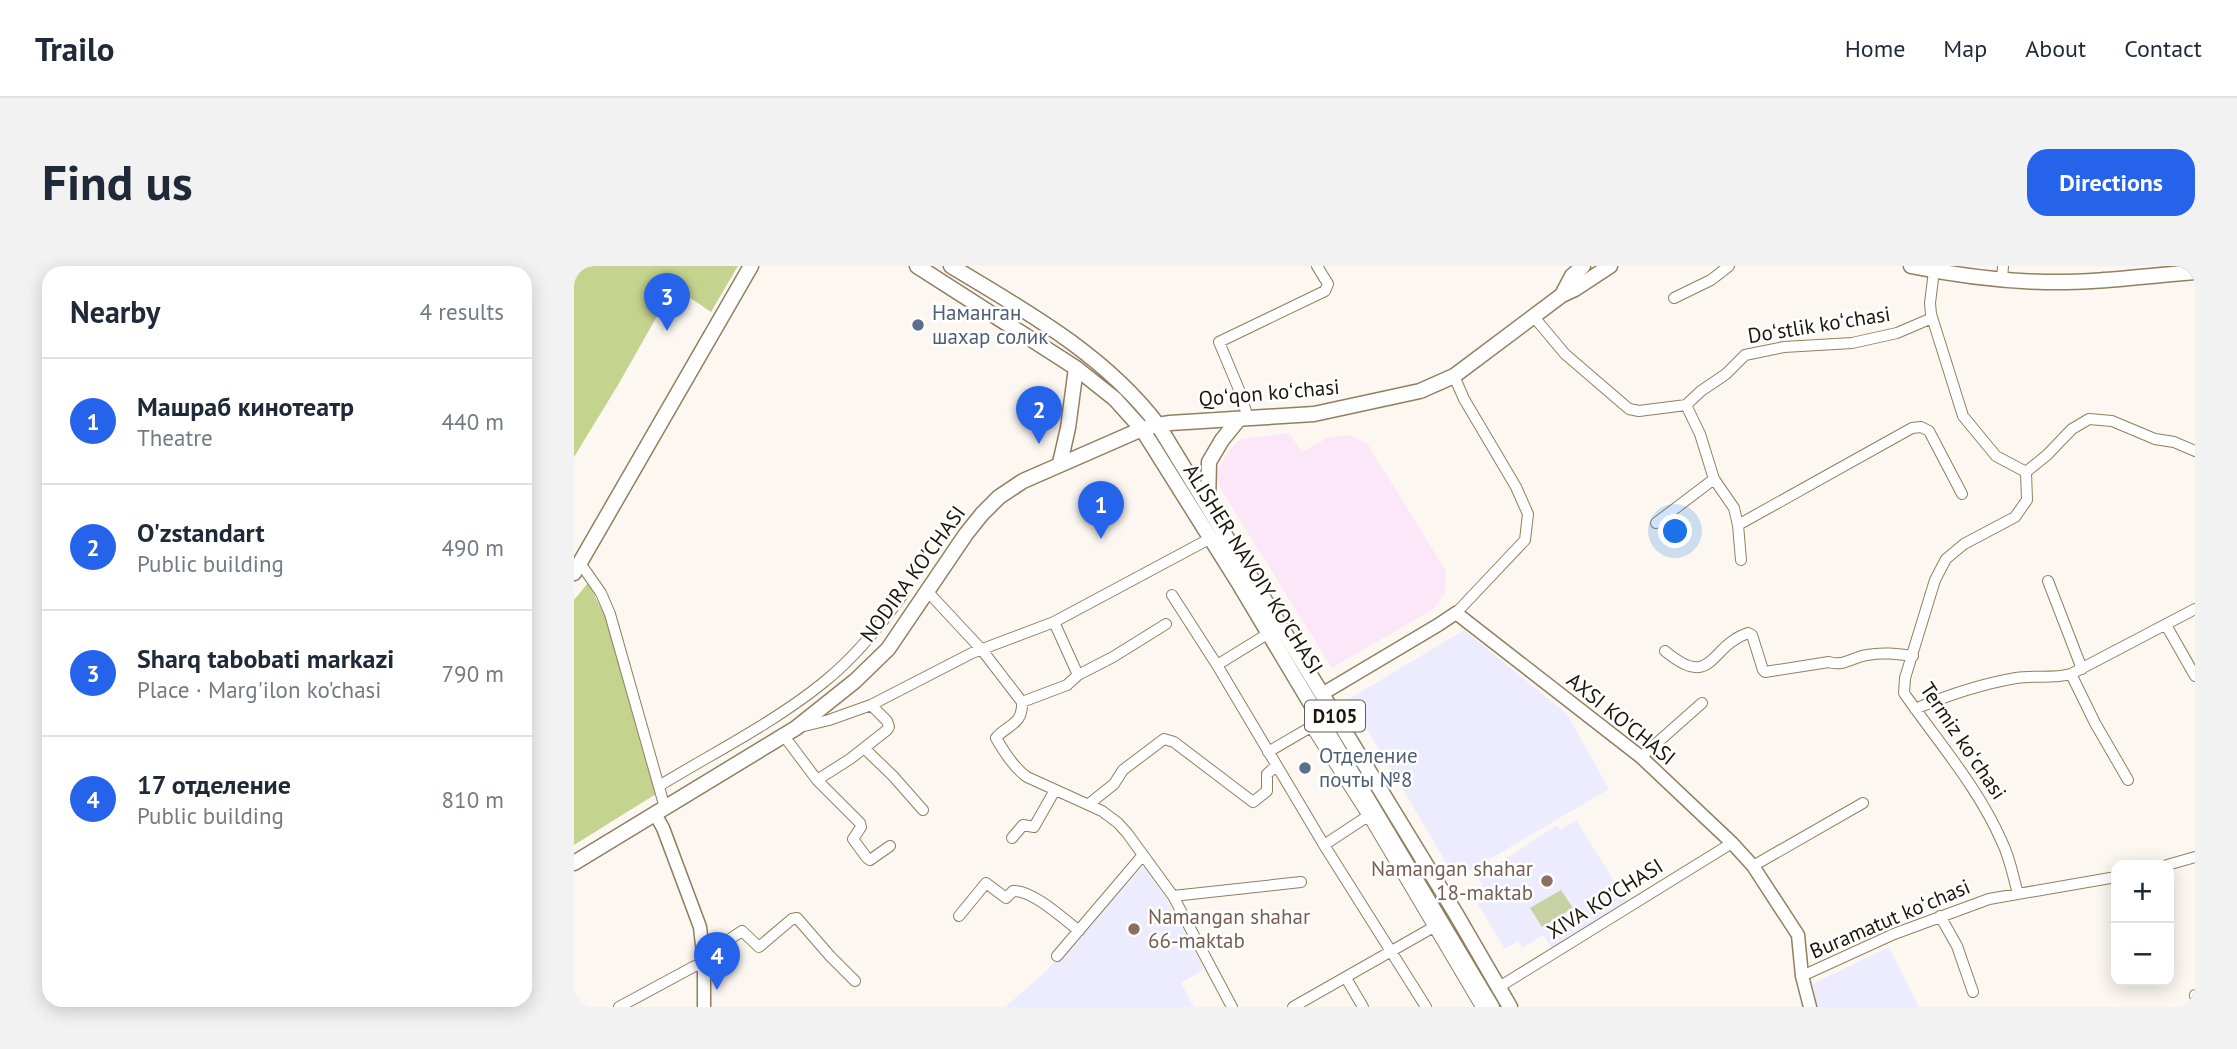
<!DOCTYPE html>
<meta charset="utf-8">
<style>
:root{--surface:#fff;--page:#f2f2f3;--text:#1f2937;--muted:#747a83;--line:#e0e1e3;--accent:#2563eb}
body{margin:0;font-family:"PT Sans",sans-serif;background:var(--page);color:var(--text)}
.controls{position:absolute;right:21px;bottom:21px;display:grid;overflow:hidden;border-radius:14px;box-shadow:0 4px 18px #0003}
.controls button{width:63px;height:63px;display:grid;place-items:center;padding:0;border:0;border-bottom:2px solid var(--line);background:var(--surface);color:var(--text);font:35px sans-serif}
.you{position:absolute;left:1102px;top:266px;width:24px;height:24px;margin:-18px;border:5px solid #fff;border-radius:50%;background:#1a73e8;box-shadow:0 0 0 10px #1a73e833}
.badge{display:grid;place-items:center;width:46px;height:46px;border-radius:50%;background:var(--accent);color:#fff;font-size:23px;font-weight:700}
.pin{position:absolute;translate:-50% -58px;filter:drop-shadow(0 2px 4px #0008)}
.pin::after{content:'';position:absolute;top:37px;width:24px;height:21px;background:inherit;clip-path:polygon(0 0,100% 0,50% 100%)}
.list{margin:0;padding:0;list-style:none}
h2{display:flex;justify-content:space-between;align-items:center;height:91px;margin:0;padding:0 28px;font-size:30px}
h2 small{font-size:23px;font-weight:400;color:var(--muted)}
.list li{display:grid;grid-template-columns:46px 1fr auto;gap:21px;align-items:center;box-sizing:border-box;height:126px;padding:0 28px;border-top:2px solid var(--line)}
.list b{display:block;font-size:26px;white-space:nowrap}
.list p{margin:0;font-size:23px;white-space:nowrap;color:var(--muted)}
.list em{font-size:23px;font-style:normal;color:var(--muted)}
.map{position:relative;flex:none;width:1621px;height:741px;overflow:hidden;border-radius:21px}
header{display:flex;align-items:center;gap:42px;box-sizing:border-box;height:98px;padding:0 35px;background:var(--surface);border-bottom:2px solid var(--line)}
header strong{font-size:33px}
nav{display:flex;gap:38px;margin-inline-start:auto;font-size:24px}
.intro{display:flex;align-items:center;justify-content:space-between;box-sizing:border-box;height:168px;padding:0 42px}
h1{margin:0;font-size:49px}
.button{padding:18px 32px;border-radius:21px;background:var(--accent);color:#fff;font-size:24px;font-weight:700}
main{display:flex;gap:42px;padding:0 42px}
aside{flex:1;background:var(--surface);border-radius:21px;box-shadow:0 4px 18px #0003}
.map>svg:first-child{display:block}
.commercial{fill:#fbe7f8}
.education{fill:#edecfe}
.green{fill:#c7d1a3}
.forest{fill:#c4d38d}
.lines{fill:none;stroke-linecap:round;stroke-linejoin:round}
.minor-casing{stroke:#917f60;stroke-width:12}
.tertiary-casing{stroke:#917f60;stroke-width:15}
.secondary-casing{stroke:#917f60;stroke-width:17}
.primary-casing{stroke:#917f60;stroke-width:17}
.minor{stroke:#fff;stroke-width:10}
.tertiary{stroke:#fff;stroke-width:12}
.secondary{stroke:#fff;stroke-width:14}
.primary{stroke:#fff;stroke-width:14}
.service-dot{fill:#5c6f8a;stroke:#fff;stroke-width:2.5}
.education-dot{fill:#8d6e63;stroke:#fff;stroke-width:2.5}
.labels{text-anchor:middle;stroke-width:5;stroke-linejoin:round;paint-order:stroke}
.shield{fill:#fff;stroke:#615c54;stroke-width:2}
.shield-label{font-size:19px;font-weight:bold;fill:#1d160a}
.service-label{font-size:21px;fill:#4e5e75;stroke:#fff;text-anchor:start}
.street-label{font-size:21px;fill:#1d160a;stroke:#fff}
.education-label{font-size:21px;fill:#785e54;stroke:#fff;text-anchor:end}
</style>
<header>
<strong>Trailo</strong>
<nav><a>Home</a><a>Map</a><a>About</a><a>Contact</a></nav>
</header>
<div class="intro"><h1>Find us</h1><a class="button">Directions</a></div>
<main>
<aside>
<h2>Nearby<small>4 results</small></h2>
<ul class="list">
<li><span class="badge">1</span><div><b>Машраб кинотеатр</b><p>Theatre</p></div><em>440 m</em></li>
<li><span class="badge">2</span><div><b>O'zstandart</b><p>Public building</p></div><em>490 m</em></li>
<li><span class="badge">3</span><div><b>Sharq tabobati markazi</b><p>Place · Marg'ilon ko'chasi</p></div><em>790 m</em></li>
<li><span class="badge">4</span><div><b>17 отделение</b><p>Public building</p></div><em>810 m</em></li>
</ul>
</aside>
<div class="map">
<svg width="1621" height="741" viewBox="0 0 1621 741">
<rect width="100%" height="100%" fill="#fcf8f1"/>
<!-- commercial -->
<path class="commercial" d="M 715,167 L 728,186 L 753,172 L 775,169 L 793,177 L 872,305 L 871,328 L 859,343 L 758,402 L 646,222 L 641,210 L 653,187 L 666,173 Z"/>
<!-- education -->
<path class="education" d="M 890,364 L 993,448 L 1035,523 L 882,613 L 775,433 Z
M 1002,554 L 1054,637 L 979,684 L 969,669 L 948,682 L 944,675 L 931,683 L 897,627 L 909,620 L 903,611 L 983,559 L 986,564 Z
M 570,600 L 591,631 L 630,703 L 607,717 L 620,741 L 431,741 L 468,709 Z
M 1315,681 L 1345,741 L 1244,741 L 1238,718 Z"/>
<!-- green -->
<path class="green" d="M 987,624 L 999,642 L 968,661 L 956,642 Z"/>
<!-- forest -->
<path class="forest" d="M 0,0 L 164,0 L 137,46 L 115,31 L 91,36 L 44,119 L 0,191 Z
M 14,317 L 36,359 L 82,528 L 0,579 L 0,334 Z"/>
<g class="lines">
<!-- minor casing -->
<g class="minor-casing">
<path id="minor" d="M 1360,5 L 1356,37 L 1357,48 L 1389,150 L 1422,190 L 1452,206 L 1453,234 L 1441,251 L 1390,278 L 1372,293 L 1361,314 L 1331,412 L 1330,427 C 1364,476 1404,521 1428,576 C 1436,592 1439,610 1444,628
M 1428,13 L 1429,0
M 1100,32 L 1137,14 L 1155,0
M 960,51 L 991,88 L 1055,143 L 1065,145 L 1112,139 L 1126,168 L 1140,213 L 1160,242 L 1164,259 L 1167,294
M 880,110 L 890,133 L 942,221 L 954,248 L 951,274 L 882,347
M 1112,139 L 1127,125 L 1152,108 L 1171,89 L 1210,81 L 1278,77 L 1323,67 L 1358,52
M 674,152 L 666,126 L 645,76 L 751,25 L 754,18 L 743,0
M 1452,206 L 1473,189 L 1498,163 L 1515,153 L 1538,155 L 1581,173 L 1600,176 L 1621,185
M 1082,257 L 1140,213
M 1164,259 L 1338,162 L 1347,161 L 1355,165 L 1388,228
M 6,297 L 27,327 L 36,348 L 91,542
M 1474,315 L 1508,403
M 354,326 L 408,384 L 448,436 C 449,459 434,458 422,472 C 430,486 440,502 453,511 L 528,545 L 544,557 L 553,567 L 599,630 L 658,741
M 598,329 L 643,399 L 750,579 L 852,741
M 480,356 L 504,409
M 1592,359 L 1621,410
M 1091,385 C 1139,425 1135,380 1174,367 L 1178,369 L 1189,404 L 1191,406 L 1255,396 C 1268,401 1279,391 1293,389 C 1309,386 1323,388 1339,390
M 643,399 L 695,367
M 1497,408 L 1521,457 L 1554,514
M 448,436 L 493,419 L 504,409 L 539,391 L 592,358
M 1341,443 C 1374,429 1407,418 1442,412 C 1460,409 1479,413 1497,408 L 1621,343
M 226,461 L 255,454 L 297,439 L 398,387 L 480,356 L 637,272
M 737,461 L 794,550 L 907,741
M 210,470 L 243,514 L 286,557 L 287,561 L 279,573 L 293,592 L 296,594 L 316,580
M 290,482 L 319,510 L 349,544
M 694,486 L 742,458
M 1067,491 L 1128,437
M 243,514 L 276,493 L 313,464 L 315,461 L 313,455 L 297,439
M 85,520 C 139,487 201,456 250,416 C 280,392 307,359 329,328
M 515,538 L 540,518 L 549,504 L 590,473 L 600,476 L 679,536 L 693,525 L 693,508 L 702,500
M 438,572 L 449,559 L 460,561 L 481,524
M 750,579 L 797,548
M 1593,599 L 1621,591
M 1179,600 L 1289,537
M 599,630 L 727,616
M 385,650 L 412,617 L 432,632 L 439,625 C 457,623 490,653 505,665
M 1366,650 L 1383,680 L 1399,726
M 129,684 L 156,673 L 168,665 L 185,681 L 218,653 L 223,652 L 256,690 L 281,715
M 483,690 L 569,589
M 1228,710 L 1320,668 L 1415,633 L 1542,611
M 772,712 L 789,741
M 925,721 L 1158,577
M 1621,730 L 1621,729
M 45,741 L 119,701 L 130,697
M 719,741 L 865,658"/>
</g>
<!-- tertiary casing -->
<g class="tertiary-casing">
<path id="tertiary" d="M 748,428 L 864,359 L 882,347 L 1067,491 L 1158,577 L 1179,600 L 1224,669 L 1228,710 L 1236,741
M 81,548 L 89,562 L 126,661 L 130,697 L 130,741"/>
</g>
<!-- secondary casing -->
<g class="secondary-casing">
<path id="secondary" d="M 1337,0 C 1380,9 1426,15 1471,16 C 1521,17 1571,10 1621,6
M 988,29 L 998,10 L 1009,0
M 0,307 L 177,0
M 0,597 L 222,462 L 281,415 L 314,383 L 392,268 L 408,248 L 425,231 L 449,215 L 568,163 L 584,159 L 596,157 L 740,148 L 846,125 L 880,110 L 988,29 L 1001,23 L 1036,0"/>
</g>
<!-- primary casing -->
<g class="primary-casing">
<path id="primary" d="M 343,0 L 502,102 L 541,133 L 568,163 L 664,316 L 918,741
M 377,0 C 452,45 531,89 584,159 L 882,648 L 936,741
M 486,197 L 494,162 L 502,102
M 634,238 L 635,196 L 648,174 L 665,153"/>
</g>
<!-- minor -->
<use href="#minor" class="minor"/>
<!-- tertiary -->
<use href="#tertiary" class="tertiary"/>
<!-- secondary -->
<use href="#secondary" class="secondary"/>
<!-- primary -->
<use href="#primary" class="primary"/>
</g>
<!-- markers -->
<g class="service-dot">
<circle cx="344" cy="59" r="7"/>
<circle cx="731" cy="502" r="7"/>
</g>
<g class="education-dot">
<circle cx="973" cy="615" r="7"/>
<circle cx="560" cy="663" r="7"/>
</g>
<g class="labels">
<!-- shield labels -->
<rect class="shield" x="731" y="434.5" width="60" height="31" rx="5"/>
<g class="shield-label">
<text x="761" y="457">D105</text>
</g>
<!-- service labels -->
<g class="service-label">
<text x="358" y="54">Наманган<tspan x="358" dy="24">шахар солик</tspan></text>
<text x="745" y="497">Отделение<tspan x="745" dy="24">почты №8</tspan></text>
</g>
<!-- street labels -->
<g class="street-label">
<text transform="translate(1245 59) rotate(-9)" y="7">Doʻstlik koʻchasi</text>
<text transform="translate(695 127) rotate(-5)" y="7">Qoʻqon koʻchasi</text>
<text transform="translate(679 303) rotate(58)" y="7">ALISHER NAVOIY KO'CHASI</text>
<text transform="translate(339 308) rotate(-54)" y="7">NODIRA KO'CHASI</text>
<text transform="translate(1047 453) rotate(39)" y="7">AXSI KO'CHASI</text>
<text transform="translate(1389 475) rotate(56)" y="7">Termiz koʻchasi</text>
<text transform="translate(1031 633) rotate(-32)" y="7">XIVA KO'CHASI</text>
<text transform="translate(1316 653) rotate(-23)" y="7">Buramatut koʻchasi</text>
</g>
<!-- education labels -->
<g class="education-label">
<text x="959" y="610">Namangan shahar<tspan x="959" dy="24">18-maktab</tspan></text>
<text x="574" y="658" text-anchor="start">Namangan shahar<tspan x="574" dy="24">66-maktab</tspan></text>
</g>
</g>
</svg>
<div class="controls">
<button>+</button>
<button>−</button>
</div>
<div class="you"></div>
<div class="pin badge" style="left:527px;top:273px">1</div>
<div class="pin badge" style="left:465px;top:178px">2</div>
<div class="pin badge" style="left:93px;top:65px">3</div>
<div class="pin badge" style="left:143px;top:724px">4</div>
</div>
</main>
